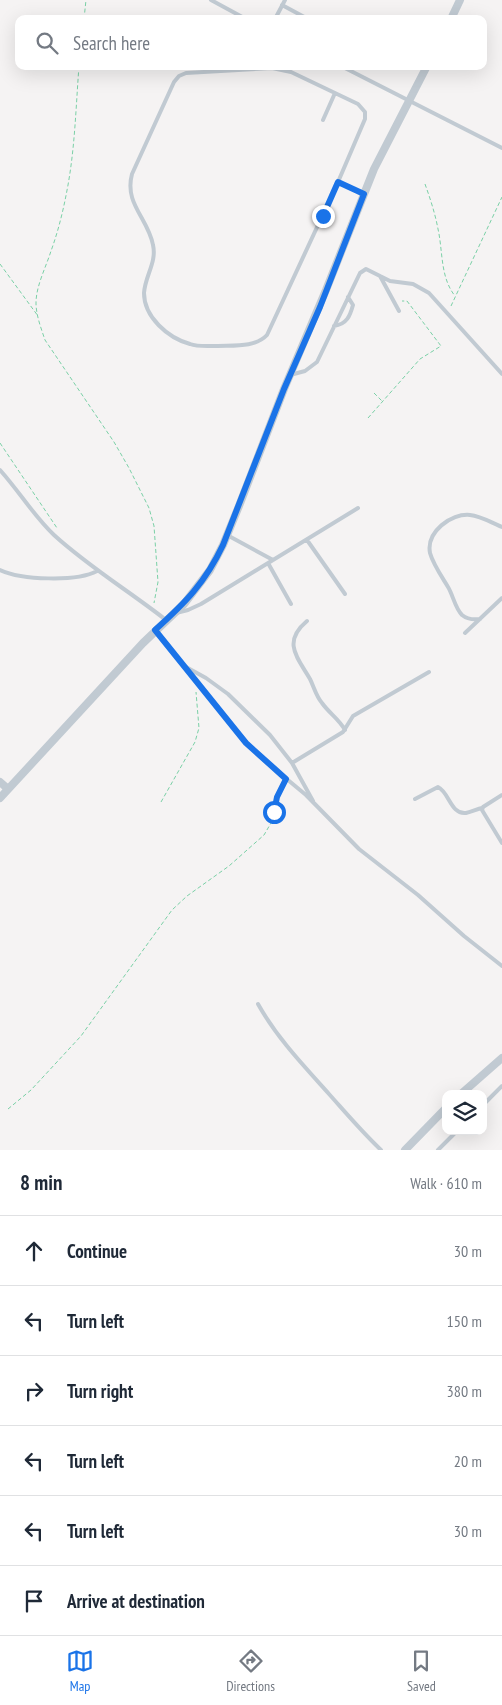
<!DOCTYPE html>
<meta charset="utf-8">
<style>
:root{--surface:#fff;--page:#f6f6f7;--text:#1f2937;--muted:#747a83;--line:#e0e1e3;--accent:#1a73e8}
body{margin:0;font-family:"PT Sans Narrow",sans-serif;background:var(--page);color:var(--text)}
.controls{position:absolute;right:15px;bottom:15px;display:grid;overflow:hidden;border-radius:10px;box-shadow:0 5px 20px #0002}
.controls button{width:45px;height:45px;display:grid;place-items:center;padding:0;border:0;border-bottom:1px solid var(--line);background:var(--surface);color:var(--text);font:25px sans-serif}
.stop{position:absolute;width:15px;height:15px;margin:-11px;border:4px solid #1a73e8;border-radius:50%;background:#fff}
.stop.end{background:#1a73e8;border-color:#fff;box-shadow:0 1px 5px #0008}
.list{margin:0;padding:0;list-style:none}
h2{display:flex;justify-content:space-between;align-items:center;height:65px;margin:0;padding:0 20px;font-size:21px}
h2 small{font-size:16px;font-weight:400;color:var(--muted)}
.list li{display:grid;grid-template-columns:32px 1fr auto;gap:15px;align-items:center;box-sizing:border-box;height:70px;padding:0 20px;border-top:1px solid var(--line)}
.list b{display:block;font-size:19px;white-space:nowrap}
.list em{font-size:16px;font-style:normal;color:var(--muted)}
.icon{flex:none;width:28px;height:28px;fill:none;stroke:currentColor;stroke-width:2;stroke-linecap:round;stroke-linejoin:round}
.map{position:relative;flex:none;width:502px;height:1150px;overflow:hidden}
.search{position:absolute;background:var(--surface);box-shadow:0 5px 20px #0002;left:15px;right:15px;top:15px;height:55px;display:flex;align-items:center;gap:12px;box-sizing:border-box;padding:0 18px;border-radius:10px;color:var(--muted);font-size:19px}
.sheet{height:485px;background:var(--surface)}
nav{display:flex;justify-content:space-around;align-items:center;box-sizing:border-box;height:70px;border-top:1px solid var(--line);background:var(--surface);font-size:14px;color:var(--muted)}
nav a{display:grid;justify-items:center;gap:2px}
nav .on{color:var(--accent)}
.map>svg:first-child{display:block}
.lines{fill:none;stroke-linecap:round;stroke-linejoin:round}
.path{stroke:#7ad0a6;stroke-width:1;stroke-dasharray:4 2.5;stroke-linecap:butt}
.lane{stroke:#c1cad2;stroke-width:4}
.street{stroke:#c1cad2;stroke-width:8}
.route{stroke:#1a73e8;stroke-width:6}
</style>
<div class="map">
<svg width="502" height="1150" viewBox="0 0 502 1150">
<rect width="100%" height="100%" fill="#f5f3f3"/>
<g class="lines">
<!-- path -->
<path class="path" d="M 84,19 L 86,0
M 79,66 C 76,105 75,146 68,185 C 64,207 59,229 51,251 C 46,267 36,286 36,303 C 36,315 41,328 45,340 L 114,442 L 129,468 L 149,508 L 154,526 L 158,582 L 154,603
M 425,184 C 430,198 435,213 438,229 C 443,251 440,277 455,296
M 0,264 L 38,316
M 451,306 L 502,197
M 374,393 L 382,401
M 368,418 L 420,359 L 441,346 L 407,301 L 402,301
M 0,443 L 57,528
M 161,802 L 195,742 L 199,728 L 196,692
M 8,1109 L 31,1090 L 81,1036 L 172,910 L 187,896 L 229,866 L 264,835 L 271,823 L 277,797 L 283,784"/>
<!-- lane -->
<path class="lane" d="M 211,0 L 246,19
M 282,5 L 308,19
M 275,19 L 285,0
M 341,66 L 502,148
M 272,68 L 291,72 L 358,104 L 365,112 L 365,119 L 338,182 L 267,335 C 255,348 232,345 216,346 C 207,346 198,347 190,344 C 168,338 144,317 144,293 C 145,276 157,262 153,245 C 148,218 124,204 132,174 L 174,82 L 179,76 L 186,73 Z
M 323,120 L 335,93
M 338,182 L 364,194
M 380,276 L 399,311
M 334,326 C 347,324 350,316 353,305 L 348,297
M 290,375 L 305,371 L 317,362 L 360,273 L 366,269 L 390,281 L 413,284 L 429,293 L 502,374
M 0,470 C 19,491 33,515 54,535 C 89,567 129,591 166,620
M 227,535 L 273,560
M 307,540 L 345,594
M 268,563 L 291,604
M 0,570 C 21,580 77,582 97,571
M 176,613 L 188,610 L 201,604 L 358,508
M 480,619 C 473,620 467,619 462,615 C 455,608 453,595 448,587 C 442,577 433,564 430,553 C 426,532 451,513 470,515 C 481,516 492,523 502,527
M 307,621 C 282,642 297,657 310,679 C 314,687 316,696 322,703 C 329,713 339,719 345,730
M 155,630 L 234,728 L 259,756 L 306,795 L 359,849 L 418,895 L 464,936 L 502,966
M 465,633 L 502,598
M 186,667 L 206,678 L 228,694 L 270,735 L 292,763 L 313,801
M 292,763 L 343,732 L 353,716 L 429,672
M 502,795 L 483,807 L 482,810 L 502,843
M 415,799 L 438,787 C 449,792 451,815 466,813 C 472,812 477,809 482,808
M 258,1004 C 277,1038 303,1065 329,1094 C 346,1113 362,1132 381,1150
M 483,1105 L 502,1086
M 438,1150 L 457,1131"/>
<!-- street -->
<path class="street" d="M 451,19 L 460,0
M 0,782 L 8,789
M 0,798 L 143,643 L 184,604 L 210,570 L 223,545 L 239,506 L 284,389 L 326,290 L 374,169 L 427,66
M 461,1094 L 502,1058
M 405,1150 L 446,1108"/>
</g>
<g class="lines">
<!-- route -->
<path class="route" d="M 274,812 L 277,797 L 286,779 L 246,743 L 155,630 C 185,603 205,583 223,545 L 284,389 L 320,307 L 364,194 L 338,182 L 323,216"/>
</g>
</svg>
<div class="controls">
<button><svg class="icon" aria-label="layers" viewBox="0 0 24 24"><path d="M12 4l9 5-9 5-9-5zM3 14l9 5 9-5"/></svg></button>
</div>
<div class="stop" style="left:274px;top:812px"></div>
<div class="stop end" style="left:323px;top:216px"></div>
<div class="search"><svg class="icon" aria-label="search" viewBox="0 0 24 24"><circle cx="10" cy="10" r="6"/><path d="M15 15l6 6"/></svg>Search here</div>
</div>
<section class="sheet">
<h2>8 min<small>Walk · 610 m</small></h2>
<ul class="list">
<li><svg class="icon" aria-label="ahead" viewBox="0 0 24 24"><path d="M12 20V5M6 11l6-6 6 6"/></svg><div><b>Continue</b></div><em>30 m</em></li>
<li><svg class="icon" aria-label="left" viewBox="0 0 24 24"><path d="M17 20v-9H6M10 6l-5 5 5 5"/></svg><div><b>Turn left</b></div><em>150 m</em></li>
<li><svg class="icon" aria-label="right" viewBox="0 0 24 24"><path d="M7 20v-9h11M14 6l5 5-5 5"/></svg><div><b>Turn right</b></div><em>380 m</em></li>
<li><svg class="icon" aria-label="left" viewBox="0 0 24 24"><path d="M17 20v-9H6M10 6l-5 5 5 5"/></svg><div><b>Turn left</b></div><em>20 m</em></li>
<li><svg class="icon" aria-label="left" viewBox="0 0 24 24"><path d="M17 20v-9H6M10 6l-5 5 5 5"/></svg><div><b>Turn left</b></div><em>30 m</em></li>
<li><svg class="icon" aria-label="arrive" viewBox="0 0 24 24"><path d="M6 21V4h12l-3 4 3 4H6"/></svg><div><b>Arrive at destination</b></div></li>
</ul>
</section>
<nav>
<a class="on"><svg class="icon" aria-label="map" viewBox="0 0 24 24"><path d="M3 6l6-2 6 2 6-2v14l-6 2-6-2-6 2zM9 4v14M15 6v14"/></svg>Map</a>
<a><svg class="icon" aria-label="directions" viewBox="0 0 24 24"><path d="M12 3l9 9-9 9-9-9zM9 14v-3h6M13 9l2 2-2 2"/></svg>Directions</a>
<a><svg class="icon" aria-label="saved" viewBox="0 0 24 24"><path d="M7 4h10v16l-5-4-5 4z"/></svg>Saved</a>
</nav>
